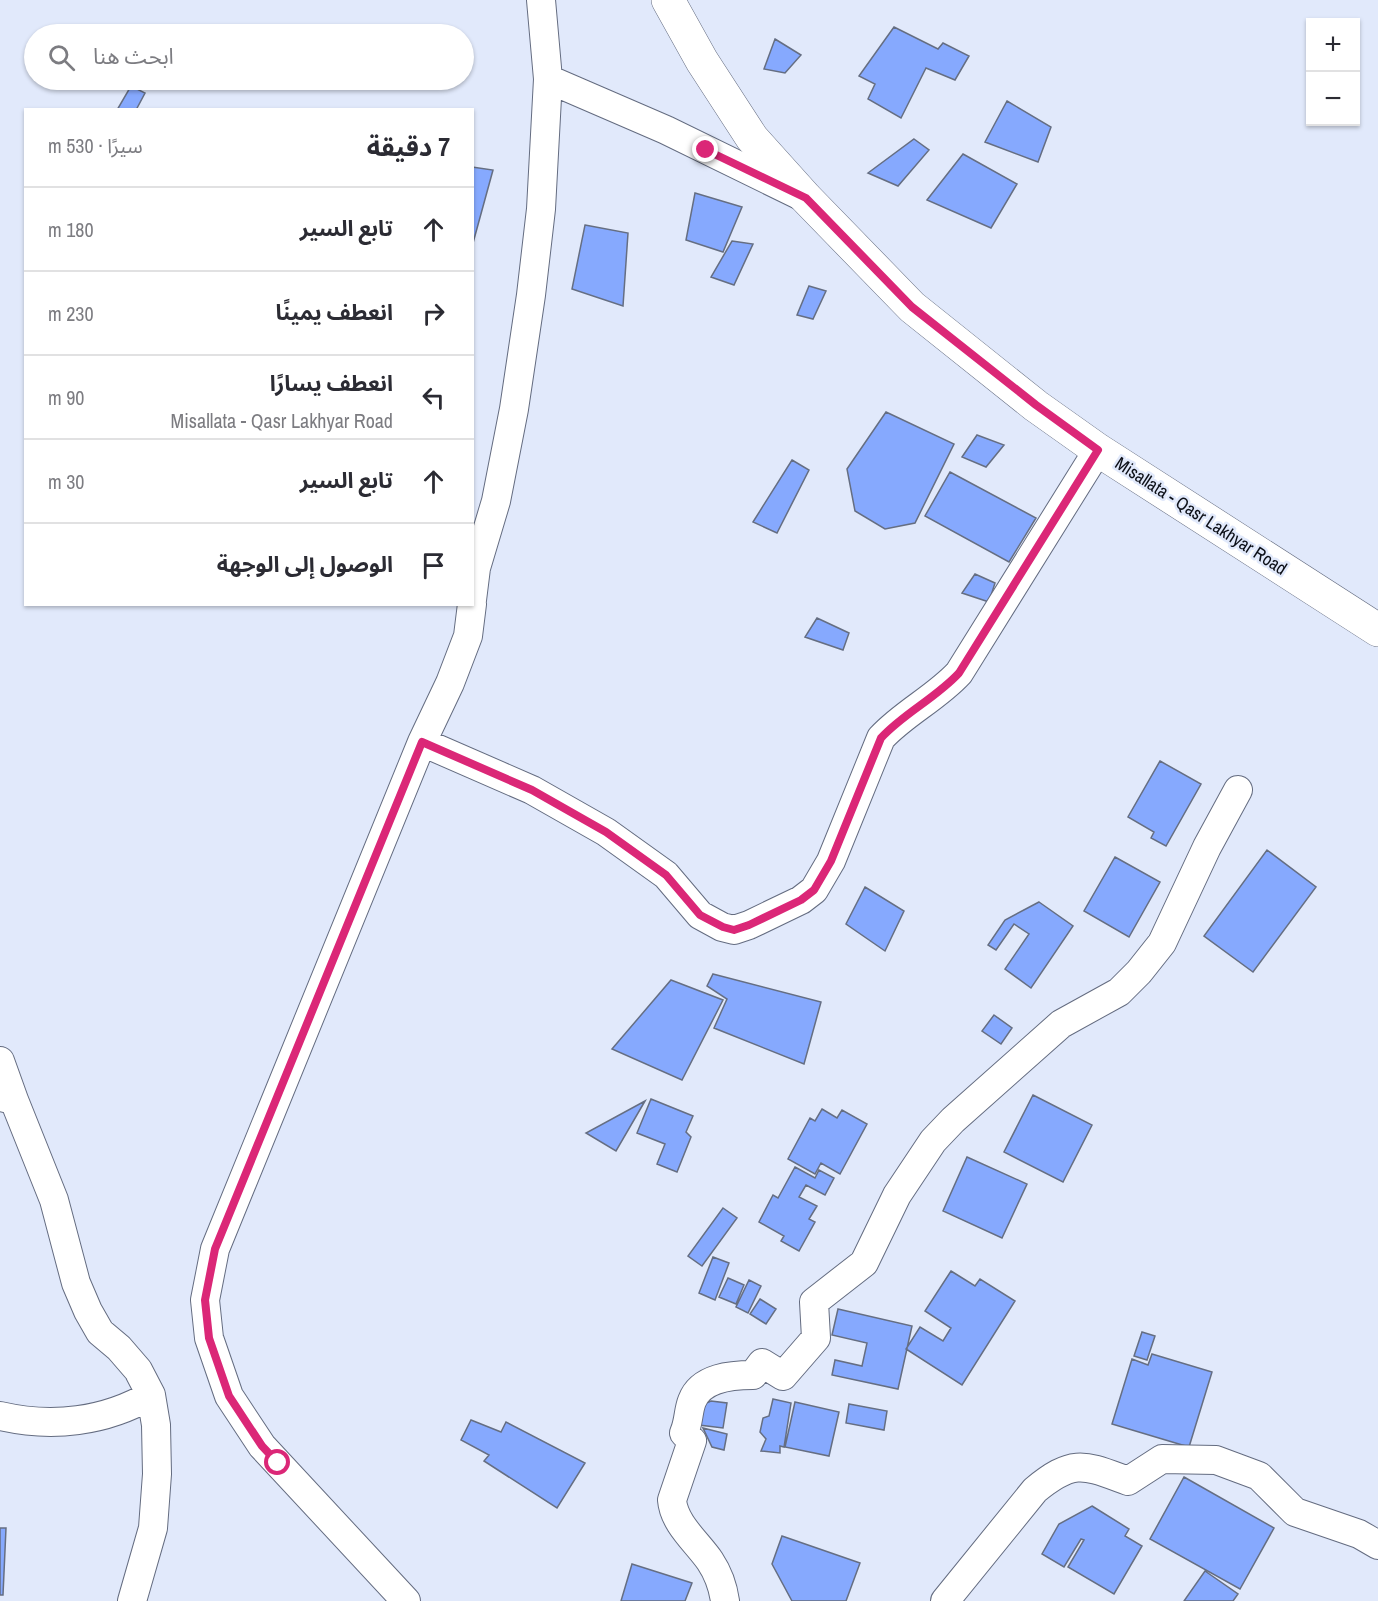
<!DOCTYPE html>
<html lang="ar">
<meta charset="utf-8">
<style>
:root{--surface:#fff;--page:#f7f7f7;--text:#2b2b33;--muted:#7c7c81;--line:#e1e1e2}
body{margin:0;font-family:"Archivo Narrow","Noto Sans Arabic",sans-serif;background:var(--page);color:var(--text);direction:rtl}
.controls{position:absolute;right:18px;top:18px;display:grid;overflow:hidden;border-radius:0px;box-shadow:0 2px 4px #0004}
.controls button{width:54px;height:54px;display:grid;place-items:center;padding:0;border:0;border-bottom:2px solid var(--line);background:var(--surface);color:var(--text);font:30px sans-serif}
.stop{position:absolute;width:18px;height:18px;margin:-14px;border:4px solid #db2777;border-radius:50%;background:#fff}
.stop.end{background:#db2777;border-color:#fff;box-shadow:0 2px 6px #0008}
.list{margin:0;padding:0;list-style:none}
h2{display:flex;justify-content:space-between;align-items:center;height:78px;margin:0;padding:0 24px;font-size:26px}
h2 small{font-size:20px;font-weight:400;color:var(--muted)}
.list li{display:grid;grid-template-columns:39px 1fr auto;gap:18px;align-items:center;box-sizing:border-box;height:84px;padding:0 24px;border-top:2px solid var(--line)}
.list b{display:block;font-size:22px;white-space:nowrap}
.list p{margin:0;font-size:20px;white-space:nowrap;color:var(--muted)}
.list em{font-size:20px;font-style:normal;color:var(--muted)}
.icon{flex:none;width:33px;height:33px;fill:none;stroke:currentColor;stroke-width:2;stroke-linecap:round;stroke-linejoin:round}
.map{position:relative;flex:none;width:1378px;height:1601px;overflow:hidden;direction:ltr}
.search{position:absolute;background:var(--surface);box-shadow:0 2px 4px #0004;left:24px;top:24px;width:450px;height:66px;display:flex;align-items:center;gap:15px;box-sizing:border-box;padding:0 21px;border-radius:33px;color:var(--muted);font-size:22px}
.panel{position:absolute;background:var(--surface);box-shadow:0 2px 4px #0004;left:24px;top:108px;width:450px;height:498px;border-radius:0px;direction:rtl}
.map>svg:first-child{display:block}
.building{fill:#86a9fe;stroke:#656e82;stroke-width:1.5}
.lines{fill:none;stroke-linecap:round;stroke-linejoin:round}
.minor-casing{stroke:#646c80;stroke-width:30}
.major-casing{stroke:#646c80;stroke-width:34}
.minor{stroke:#fff;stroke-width:28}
.major{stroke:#fff;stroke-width:33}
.route{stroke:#db2777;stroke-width:8}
.labels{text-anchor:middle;stroke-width:5;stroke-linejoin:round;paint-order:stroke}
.street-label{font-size:18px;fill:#0c0f17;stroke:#e1e9fb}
</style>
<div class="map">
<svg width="1378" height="1601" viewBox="0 0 1378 1601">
<rect width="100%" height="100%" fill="#e1e9fb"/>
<!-- building -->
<path class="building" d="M 894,27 L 938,49 L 943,43 L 969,56 L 955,80 L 926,68 L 901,118 L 868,99 L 875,84 L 859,76 Z
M 775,39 L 801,55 L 785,73 L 764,69 Z
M 131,86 L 145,93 L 136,110 L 117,110 Z
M 1007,101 L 1051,127 L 1038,162 L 985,142 Z
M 914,139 L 929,150 L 898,186 L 868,173 Z
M 963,154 L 1017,184 L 991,228 L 927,200 Z
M 472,167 L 493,170 L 473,243 L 472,243 Z
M 695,193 L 742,207 L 723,252 L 686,240 Z
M 585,225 L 628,233 L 623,306 L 572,289 Z
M 732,241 L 753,244 L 734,285 L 711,277 Z
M 809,286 L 826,291 L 813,319 L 797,315 Z
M 886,412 L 954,444 L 915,523 L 885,529 L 855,511 L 847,469 Z
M 977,435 L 1004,445 L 986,467 L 962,457 Z
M 792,460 L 809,470 L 777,533 L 753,522 Z
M 950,472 L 1036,518 L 1009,562 L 925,516 Z
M 975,574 L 995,583 L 989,602 L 962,593 Z
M 817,618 L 849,633 L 843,650 L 805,637 Z
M 1160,761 L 1201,784 L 1166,846 L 1151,838 L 1154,832 L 1128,817 Z
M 1267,850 L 1316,887 L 1253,972 L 1204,936 Z
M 1115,857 L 1160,882 L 1129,937 L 1084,911 Z
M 865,887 L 904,911 L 885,951 L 846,924 Z
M 1039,902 L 1073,926 L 1031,988 L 1005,969 L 1029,934 L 1014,924 L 996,950 L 988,945 L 1005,920 Z
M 713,974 L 821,1002 L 804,1064 L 714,1028 L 727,999 L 707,986 Z
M 671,980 L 723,1000 L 682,1080 L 612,1049 Z
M 994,1015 L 1012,1028 L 1001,1044 L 982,1031 Z
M 1033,1095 L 1092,1125 L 1063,1182 L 1004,1152 Z
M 651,1099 L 693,1116 L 686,1132 L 691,1137 L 677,1172 L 657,1164 L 665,1144 L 637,1133 Z
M 645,1101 L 616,1151 L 586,1133 Z
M 822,1109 L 837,1118 L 842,1110 L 867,1124 L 840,1174 L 821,1163 L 815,1174 L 788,1159 L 810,1118 L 815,1121 Z
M 967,1157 L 1027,1184 L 1002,1238 L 943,1211 Z
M 795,1167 L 815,1178 L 819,1170 L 834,1178 L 825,1195 L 806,1185 L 799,1197 L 817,1206 L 809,1219 L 815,1222 L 799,1251 L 781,1241 L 784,1236 L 759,1222 L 773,1195 L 778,1198 Z
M 723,1208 L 737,1218 L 702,1266 L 688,1256 Z
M 713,1257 L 729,1263 L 715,1300 L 699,1293 Z
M 951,1271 L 975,1286 L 980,1279 L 1015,1301 L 962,1385 L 906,1349 L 920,1327 L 943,1341 L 951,1328 L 925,1311 Z
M 728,1278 L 744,1285 L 736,1304 L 719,1297 Z
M 749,1280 L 761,1286 L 748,1313 L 736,1307 Z
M 760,1299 L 776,1309 L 766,1324 L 750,1314 Z
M 838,1309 L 912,1326 L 898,1389 L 832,1375 L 835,1360 L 862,1366 L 867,1343 L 832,1335 Z
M 1142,1332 L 1155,1336 L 1147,1360 L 1134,1356 Z
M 1152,1354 L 1212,1372 L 1189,1447 L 1112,1424 L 1132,1359 L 1148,1365 Z
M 773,1399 L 791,1403 L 784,1447 L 780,1446 L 780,1453 L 761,1451 L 766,1439 L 760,1432 L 763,1418 L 769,1416 Z
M 711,1401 L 727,1403 L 723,1428 L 699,1425 L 702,1405 Z
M 795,1402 L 839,1412 L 829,1456 L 785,1447 Z
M 849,1404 L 887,1411 L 884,1430 L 846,1423 Z
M 471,1420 L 501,1432 L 506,1422 L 585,1463 L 557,1508 L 484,1461 L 489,1455 L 461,1440 Z
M 703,1428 L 727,1434 L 724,1450 L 712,1447 Z
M 1184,1477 L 1274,1528 L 1240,1589 L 1150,1539 Z
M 1092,1506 L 1129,1529 L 1125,1536 L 1142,1546 L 1114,1594 L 1068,1567 L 1084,1540 L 1081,1539 L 1064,1567 L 1042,1554 L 1059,1524 Z
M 0,1528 L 6,1528 L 3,1595 L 0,1595 Z
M 782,1536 L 860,1563 L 846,1601 L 792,1601 L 772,1564 Z
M 632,1564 L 692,1583 L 685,1601 L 621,1601 Z
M 1205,1571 L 1238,1594 L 1233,1601 L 1184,1601 Z"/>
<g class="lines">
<!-- minor casing -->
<g class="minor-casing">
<path id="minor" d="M 541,0 L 548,79
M 472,600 L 476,568 L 496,501 L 514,409 L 531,295 L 541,209 L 548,79 L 666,130 L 803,197
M 422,742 L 532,790 L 606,832 L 666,875 L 700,915 L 722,927 L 734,930 L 749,925 L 801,900 L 814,890 L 831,861 L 881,738 C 904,713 936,698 959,673 L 1098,450
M 0,1061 L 14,1100
M 0,1097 L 14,1100 L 54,1200 L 76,1283 L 88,1311 L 100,1332 L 119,1348 L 138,1370 L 151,1395 L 156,1425 L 157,1474 L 153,1528 L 132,1601
M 0,1416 C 52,1428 105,1422 151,1395
M 406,1601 L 262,1446 L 229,1396 L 209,1338 L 205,1300 L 215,1249 L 422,742 L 450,683 L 468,636 L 472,604
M 725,1601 C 723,1587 718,1573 710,1561 C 697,1542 674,1524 672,1500 L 692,1441 L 684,1433 C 689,1422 688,1411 692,1401 C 701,1377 732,1375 753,1375 L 762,1363 L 783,1376 L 816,1338 L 814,1302 L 864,1263 L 897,1195 L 933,1141 L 953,1120 L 1061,1024 L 1119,992 L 1139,972 L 1162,943 L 1207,847 L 1238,790
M 945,1601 L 1035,1490 C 1074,1458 1084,1465 1128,1481 L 1162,1459 L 1216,1460 L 1259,1476 L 1295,1512 L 1359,1534 L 1378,1545"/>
</g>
<!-- major casing -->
<g class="major-casing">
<path id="major" d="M 668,0 L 702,61 L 752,138 L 806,198 L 912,307 L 1036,406 L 1098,450 L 1378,630"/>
</g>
<!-- minor -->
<use href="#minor" class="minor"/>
<!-- major -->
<use href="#major" class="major"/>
</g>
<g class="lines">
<!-- route -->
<path class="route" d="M 278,1463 L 262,1446 L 229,1396 L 209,1338 L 205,1300 L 215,1249 L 422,742 L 532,790 L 606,832 L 666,875 L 700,915 L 723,927 L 734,930 L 749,925 L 801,900 L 814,890 L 831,861 L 881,738 C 904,713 936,698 959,673 L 1098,450 L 1036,405 L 912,307 L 806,198 L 706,150"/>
</g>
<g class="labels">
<!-- street labels -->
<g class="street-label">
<text transform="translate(1201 516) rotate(33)" y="6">Misallata - Qasr Lakhyar Road</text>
</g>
</g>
</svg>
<div class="controls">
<button>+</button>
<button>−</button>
</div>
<div class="stop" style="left:278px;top:1463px"></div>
<div class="stop end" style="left:706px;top:150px"></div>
<div class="search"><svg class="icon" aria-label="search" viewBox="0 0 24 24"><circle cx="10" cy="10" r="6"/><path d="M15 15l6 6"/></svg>ابحث هنا</div>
<section class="panel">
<h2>7 دقيقة<small>سيرًا · 530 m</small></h2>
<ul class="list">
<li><svg class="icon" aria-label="ahead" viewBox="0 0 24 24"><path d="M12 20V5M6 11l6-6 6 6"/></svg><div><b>تابع السير</b></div><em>180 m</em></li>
<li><svg class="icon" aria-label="right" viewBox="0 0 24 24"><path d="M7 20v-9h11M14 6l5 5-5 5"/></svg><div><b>انعطف يمينًا</b></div><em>230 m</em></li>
<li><svg class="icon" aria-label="left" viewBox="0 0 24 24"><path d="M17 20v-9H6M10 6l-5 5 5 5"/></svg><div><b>انعطف يسارًا</b><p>Misallata - Qasr Lakhyar Road</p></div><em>90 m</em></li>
<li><svg class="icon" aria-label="ahead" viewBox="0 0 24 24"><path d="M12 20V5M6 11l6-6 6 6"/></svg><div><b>تابع السير</b></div><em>30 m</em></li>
<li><svg class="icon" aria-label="arrive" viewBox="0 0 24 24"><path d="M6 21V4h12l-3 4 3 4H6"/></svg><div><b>الوصول إلى الوجهة</b></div></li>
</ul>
</section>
</div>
